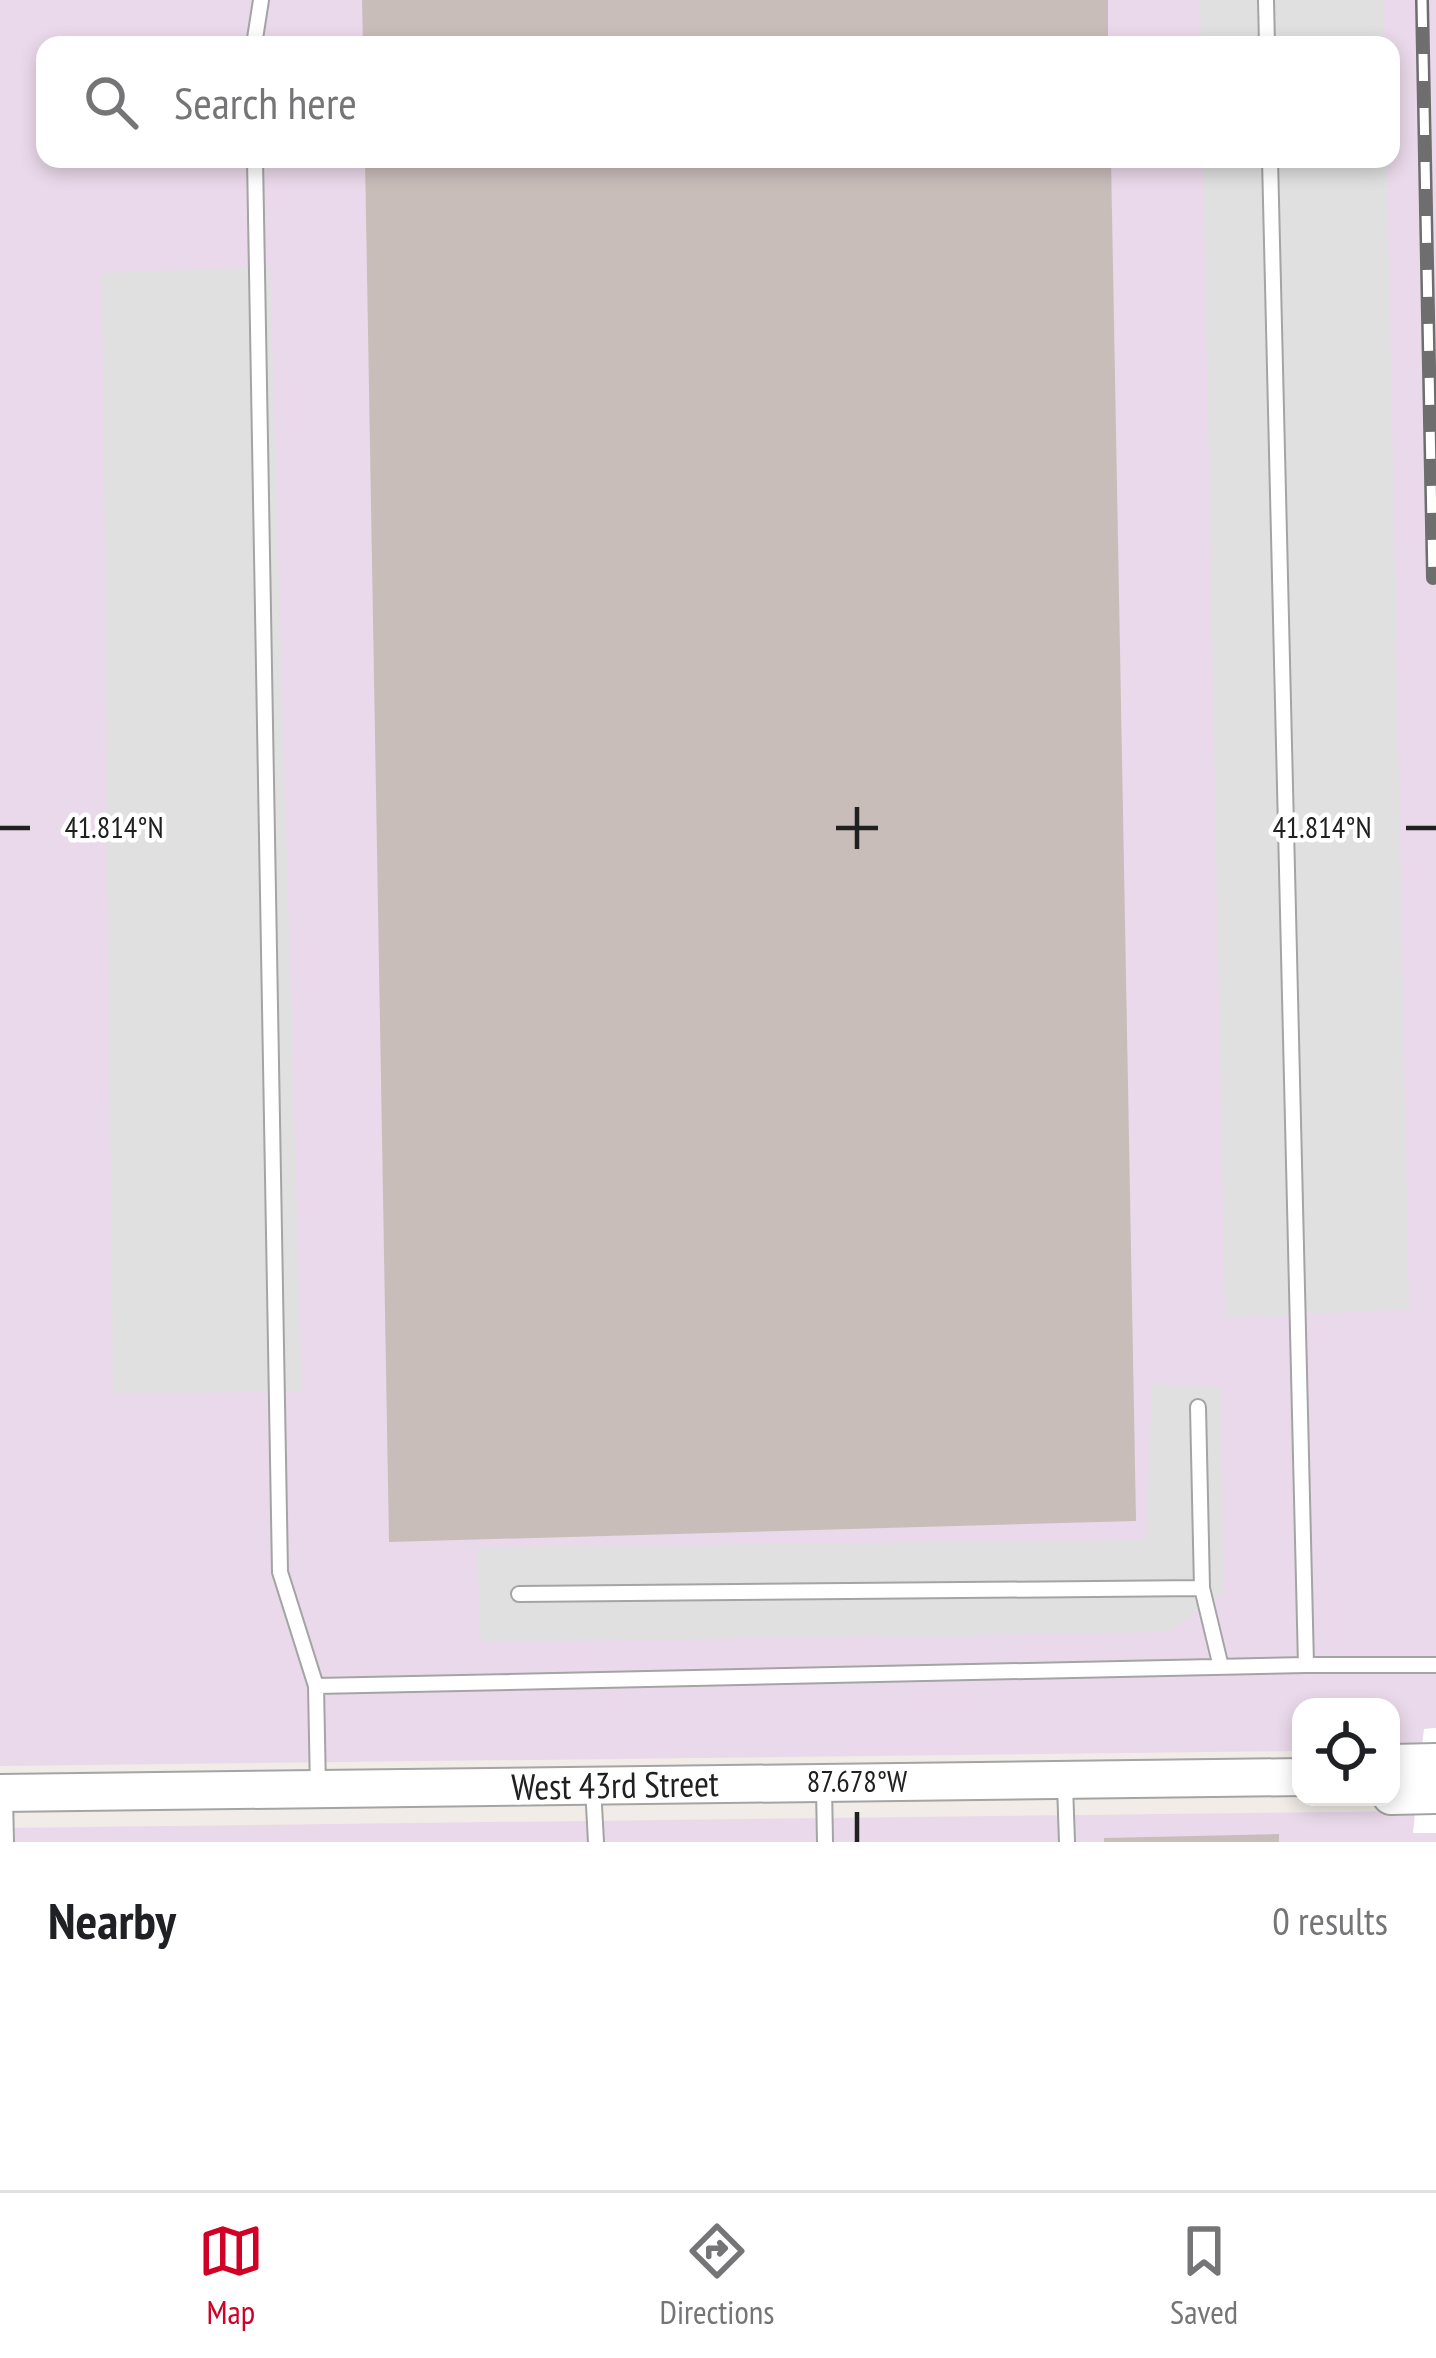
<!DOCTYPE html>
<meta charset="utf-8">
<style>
:root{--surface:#fff;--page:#f2f2f2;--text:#202124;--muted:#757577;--line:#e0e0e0;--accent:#d10026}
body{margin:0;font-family:"PT Sans Narrow",sans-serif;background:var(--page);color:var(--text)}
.controls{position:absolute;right:36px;bottom:36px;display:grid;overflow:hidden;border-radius:24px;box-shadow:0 6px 18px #0003}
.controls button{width:108px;height:108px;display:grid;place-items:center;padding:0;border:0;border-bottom:3px solid var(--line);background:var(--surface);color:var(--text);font:60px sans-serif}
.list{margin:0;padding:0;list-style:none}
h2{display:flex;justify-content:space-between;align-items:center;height:156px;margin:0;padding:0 48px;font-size:51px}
h2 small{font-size:39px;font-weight:400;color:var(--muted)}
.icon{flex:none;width:66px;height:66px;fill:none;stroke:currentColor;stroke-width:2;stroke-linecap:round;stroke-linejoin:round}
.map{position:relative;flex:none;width:1436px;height:1842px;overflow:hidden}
.search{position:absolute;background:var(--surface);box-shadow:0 6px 18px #0003;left:36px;right:36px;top:36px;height:132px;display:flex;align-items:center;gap:30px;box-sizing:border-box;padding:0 42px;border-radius:24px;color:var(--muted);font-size:45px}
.sheet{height:348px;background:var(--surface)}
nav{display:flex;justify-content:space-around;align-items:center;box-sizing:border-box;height:168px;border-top:3px solid var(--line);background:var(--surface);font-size:33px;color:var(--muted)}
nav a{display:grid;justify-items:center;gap:6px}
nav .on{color:var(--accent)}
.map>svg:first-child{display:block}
.industrial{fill:#ead9ea;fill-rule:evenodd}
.parking{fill:#e0e0e0}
.pier{fill:#fff}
.building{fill:#c9bdba}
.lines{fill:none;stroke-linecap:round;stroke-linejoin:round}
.service-casing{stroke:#a4a4a4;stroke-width:18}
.tertiary-casing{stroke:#a4a4a4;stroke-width:40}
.service{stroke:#fff;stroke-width:14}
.tertiary{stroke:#fff;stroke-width:36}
.rail-casing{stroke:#6e6e6e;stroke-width:14}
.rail{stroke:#fff;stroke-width:9;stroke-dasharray:27;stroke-linecap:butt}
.ticks{fill:none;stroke:#202020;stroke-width:4.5}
.labels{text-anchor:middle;stroke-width:9;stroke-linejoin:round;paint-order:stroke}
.street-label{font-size:36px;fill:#202020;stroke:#fff}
.ticks-label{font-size:30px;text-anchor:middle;fill:#202020;stroke:#fff;stroke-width:9;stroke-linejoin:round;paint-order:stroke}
</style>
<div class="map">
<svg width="1436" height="1842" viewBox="0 0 1436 1842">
<rect width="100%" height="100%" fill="#f1ece7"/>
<!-- industrial -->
<path class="industrial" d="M 0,0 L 1436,0 L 1436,1728 L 1424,1729 L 1422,1749 L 1391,1750 L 1391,1707 L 1301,1707 L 1301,1751 L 0,1766 ZM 45,45 L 1391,45 L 1391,159 L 45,159 Z
M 1415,1811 L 1414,1833 L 1436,1833 L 1436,1842 L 0,1842 L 0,1828 Z"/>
<!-- parking -->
<path class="parking" d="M 1200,0 L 1384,0 L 1384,45 L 1201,45 Z
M 1203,159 L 1387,159 L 1409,1309 L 1225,1318 Z
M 270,267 L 302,1392 L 113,1393 L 102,273 Z
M 1152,1384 L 1222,1387 L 1223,1594 L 1168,1632 L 481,1642 L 477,1547 L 1146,1540 Z"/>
<!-- pier -->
<path class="pier" d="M 1436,1728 L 1436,1833 L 1413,1833 L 1424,1729 Z"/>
<!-- building -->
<path class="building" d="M 362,0 L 1108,0 L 1108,45 L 363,45 Z
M 365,159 L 1111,159 L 1136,1521 L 389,1542 Z
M 1279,1834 L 1279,1842 L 1104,1842 L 1104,1838 Z"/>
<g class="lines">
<!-- service casing -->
<g class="service-casing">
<path id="service" d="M 1266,0 L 1267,45
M 254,45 L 261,0
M 255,159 L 280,1572 L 316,1686
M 1198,1407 L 1202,1588 L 1221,1667
M 519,1594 L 1202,1588
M 1306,1665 L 1436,1665
M 1065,1785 L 1067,1842
M 593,1787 L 596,1842
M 824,1787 L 825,1842
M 318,1789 L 316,1686 L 1306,1665 L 1270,159
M 5,1798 L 6,1842"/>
</g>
<!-- tertiary casing -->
<g class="tertiary-casing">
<path id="tertiary" d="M 1391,1763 L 1436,1762
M 0,1793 L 1301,1777
M 1391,1796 L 1436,1795"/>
</g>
<!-- service -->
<use href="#service" class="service"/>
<!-- tertiary -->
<use href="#tertiary" class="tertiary"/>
<!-- rail casing -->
<g class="rail-casing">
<path id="rail" d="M 1422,0 L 1433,578"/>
</g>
<!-- rail -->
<use href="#rail" class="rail"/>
</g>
<!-- ticks -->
<path class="ticks" d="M 857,807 L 857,849M 0,828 L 30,828M 836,828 L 878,828M 1406,828 L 1436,828M 857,1812 L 857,1842"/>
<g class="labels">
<!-- street labels -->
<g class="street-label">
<text transform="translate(615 1785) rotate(-1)" y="13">West 43rd Street</text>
</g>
</g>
<g class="ticks-label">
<text x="1322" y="838">41.814°N</text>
<text x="114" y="838">41.814°N</text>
<text x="857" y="1792">87.678°W</text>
</g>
</svg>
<div class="controls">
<button><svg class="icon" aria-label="locate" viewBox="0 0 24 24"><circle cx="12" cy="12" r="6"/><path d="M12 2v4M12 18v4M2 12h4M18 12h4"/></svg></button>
</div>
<div class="search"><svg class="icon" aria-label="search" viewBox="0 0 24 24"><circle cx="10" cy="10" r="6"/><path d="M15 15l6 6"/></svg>Search here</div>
</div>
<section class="sheet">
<h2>Nearby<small>0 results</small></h2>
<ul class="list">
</ul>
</section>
<nav>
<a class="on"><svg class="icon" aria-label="map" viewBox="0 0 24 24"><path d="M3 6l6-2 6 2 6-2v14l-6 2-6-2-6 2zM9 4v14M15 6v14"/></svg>Map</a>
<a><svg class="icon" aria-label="directions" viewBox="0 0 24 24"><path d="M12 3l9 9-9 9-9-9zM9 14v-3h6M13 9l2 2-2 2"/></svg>Directions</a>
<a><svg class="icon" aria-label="saved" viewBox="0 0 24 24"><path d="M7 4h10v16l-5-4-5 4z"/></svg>Saved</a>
</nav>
